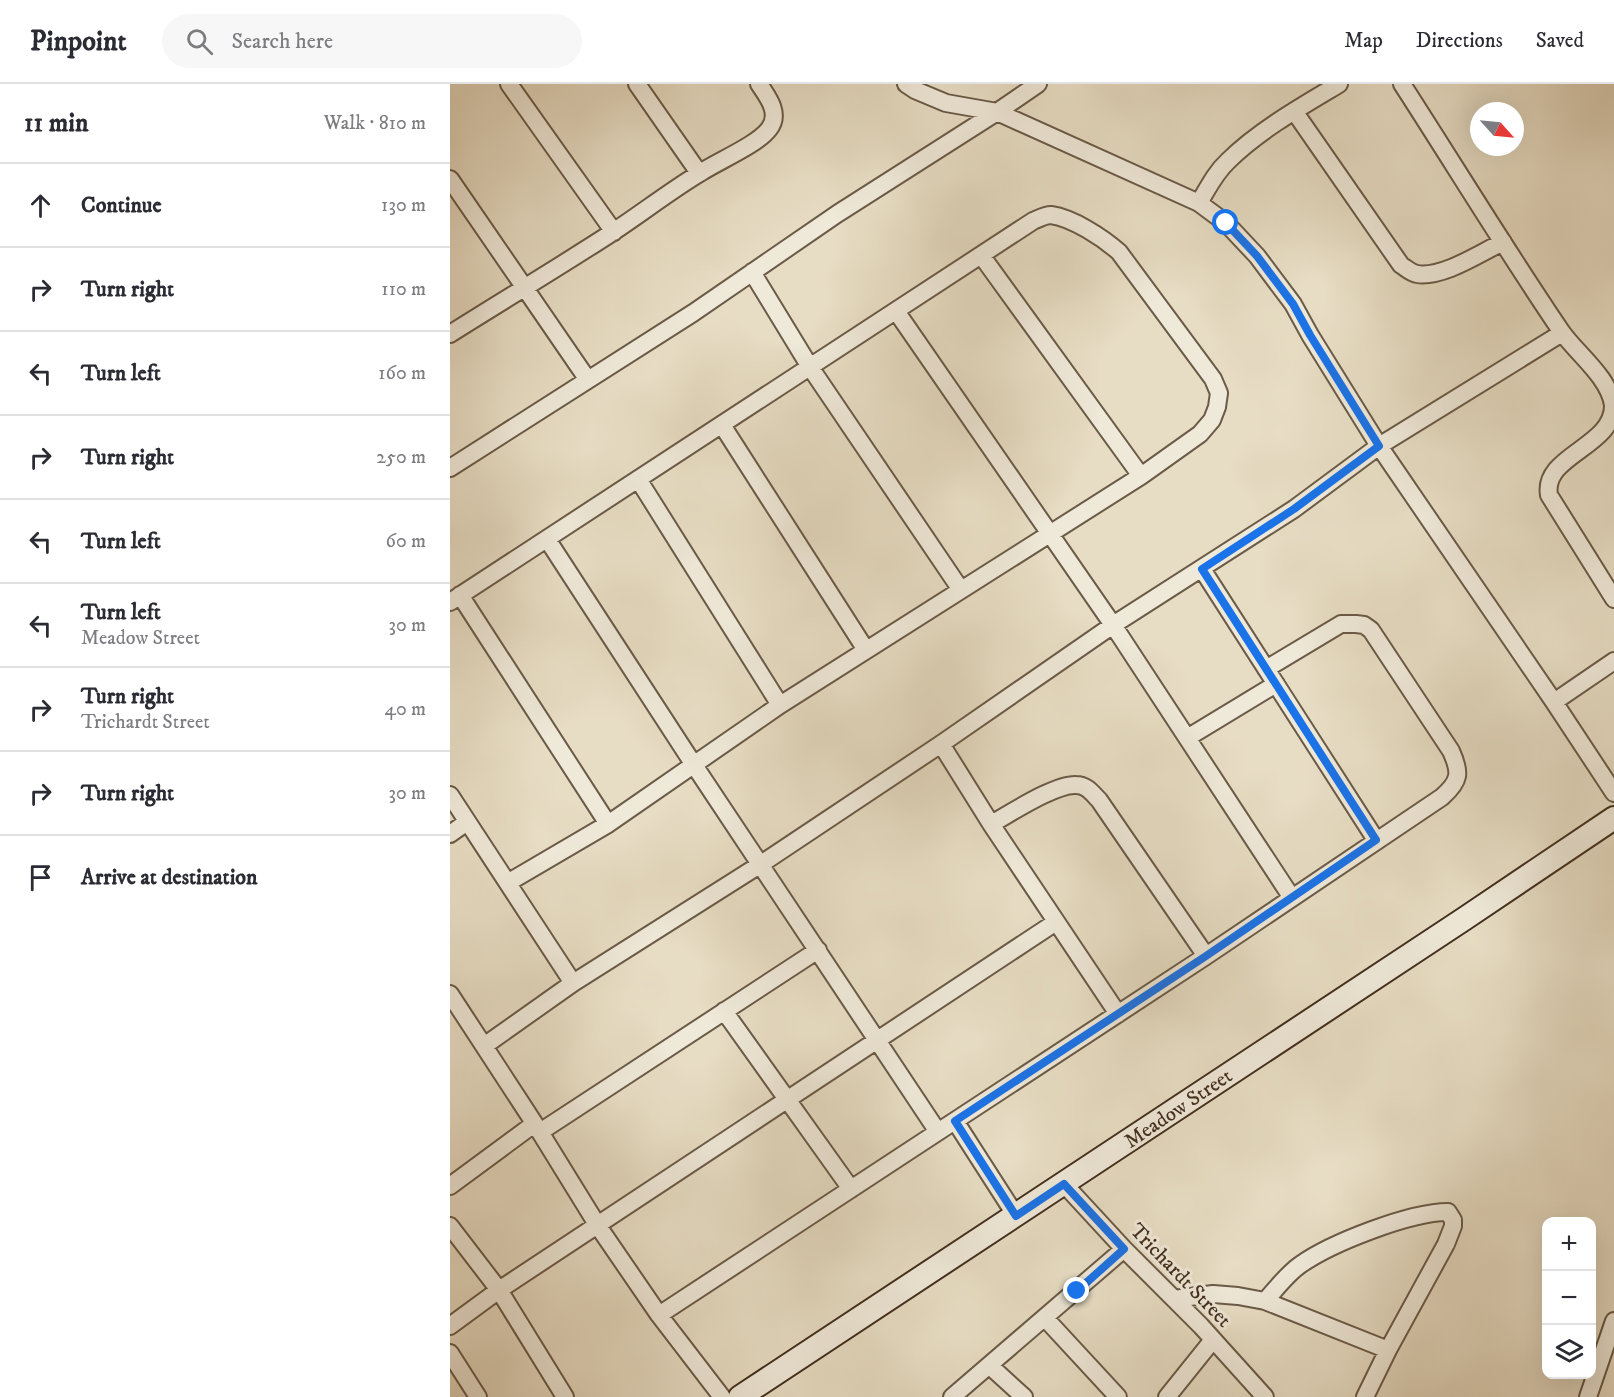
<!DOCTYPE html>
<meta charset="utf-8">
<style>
:root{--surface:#fff;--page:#f7f7f7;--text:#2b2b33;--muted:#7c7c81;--line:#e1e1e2}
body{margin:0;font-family:"IM FELL DW Pica",serif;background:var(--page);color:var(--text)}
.controls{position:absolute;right:18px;bottom:18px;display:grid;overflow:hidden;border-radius:12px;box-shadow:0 6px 24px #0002}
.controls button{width:54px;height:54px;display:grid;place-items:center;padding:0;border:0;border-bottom:2px solid var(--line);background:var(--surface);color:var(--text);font:30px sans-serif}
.compass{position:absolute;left:1020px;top:18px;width:54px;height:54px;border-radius:50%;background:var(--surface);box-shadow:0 6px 24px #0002;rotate:117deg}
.stop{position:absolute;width:18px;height:18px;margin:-14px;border:4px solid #1a73e8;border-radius:50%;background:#fff}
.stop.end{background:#1a73e8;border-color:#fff;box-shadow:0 2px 6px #0008}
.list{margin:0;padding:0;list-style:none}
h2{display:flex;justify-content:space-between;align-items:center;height:78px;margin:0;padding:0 24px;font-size:26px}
h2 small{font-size:20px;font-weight:400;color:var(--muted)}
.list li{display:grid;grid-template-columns:39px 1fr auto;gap:18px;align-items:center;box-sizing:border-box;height:84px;padding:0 24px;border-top:2px solid var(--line)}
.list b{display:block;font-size:22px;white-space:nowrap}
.list p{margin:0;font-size:20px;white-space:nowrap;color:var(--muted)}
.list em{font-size:20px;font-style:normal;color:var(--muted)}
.icon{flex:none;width:33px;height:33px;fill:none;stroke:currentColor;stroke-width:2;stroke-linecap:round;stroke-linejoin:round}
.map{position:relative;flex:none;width:1164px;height:1313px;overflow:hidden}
header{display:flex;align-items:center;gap:36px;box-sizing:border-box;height:84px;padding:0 30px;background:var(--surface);border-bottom:2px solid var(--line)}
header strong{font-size:28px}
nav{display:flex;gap:33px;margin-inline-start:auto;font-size:21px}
.search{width:420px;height:54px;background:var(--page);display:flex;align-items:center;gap:15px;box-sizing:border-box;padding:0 21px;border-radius:33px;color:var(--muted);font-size:22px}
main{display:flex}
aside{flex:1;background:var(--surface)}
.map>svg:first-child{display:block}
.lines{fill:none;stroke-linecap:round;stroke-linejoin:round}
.street-casing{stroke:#6a5a47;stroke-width:20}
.secondary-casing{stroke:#412e1d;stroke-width:26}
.street{stroke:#efe9d9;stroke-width:16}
.secondary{stroke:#efe9d9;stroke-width:22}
.route{stroke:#1a73e8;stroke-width:8}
.labels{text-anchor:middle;stroke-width:6;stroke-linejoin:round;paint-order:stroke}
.street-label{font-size:21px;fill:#412e1d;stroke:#efe9d9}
</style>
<header>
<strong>Pinpoint</strong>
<div class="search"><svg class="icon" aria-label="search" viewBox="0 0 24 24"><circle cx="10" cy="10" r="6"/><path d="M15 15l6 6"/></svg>Search here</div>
<nav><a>Map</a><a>Directions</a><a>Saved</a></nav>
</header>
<main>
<aside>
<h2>11 min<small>Walk · 810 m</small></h2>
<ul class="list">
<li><svg class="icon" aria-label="ahead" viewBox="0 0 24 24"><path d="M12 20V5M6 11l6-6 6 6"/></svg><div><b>Continue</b></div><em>130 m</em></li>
<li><svg class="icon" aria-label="right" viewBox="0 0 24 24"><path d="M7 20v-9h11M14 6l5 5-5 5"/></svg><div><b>Turn right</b></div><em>110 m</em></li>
<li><svg class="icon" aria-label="left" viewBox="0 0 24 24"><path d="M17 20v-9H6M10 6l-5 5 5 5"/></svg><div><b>Turn left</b></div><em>160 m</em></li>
<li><svg class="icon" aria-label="right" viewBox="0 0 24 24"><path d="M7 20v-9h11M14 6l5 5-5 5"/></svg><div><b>Turn right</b></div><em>250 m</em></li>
<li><svg class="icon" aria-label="left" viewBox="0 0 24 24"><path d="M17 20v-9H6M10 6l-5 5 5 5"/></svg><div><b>Turn left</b></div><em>60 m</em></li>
<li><svg class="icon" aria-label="left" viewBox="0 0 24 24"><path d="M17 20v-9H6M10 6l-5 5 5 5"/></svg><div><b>Turn left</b><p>Meadow Street</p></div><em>30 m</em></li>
<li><svg class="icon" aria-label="right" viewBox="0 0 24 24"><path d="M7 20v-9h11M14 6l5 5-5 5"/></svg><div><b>Turn right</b><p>Trichardt Street</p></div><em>40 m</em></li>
<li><svg class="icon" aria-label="right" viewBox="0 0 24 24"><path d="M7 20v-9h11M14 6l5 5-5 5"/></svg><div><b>Turn right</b></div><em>30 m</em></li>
<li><svg class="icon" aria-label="arrive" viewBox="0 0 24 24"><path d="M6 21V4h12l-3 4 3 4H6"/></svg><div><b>Arrive at destination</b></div></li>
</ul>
</aside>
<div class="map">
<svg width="1164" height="1313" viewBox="0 0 1164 1313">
<rect width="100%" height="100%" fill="#e7ddc4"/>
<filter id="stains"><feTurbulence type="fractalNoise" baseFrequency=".00333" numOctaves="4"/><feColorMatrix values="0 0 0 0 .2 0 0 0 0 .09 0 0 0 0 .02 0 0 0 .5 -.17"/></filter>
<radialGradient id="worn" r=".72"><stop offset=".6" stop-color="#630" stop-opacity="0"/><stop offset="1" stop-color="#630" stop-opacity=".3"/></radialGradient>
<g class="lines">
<!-- street casing -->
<g class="street-casing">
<path id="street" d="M 59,0 L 164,148
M 187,0 L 249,89
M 456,0 L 465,6 L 496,19 L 547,28 L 749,119 L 776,139 L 807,172 L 843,220 L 860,251 L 929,362 L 1104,618 L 1164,709
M 952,0 C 1005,82 1056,166 1111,247 C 1126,269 1159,293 1163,321 C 1164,363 1092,371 1099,411 L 1164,515
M 844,27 L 951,181 C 956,184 961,189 967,190 C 993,194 1030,169 1053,158
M 0,95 L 138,296
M 749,119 C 758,104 765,89 778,77 C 808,47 852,22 889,0
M 531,171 L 691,392
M 302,188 L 360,283 L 511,506
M 446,227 L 663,541 L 842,814
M 0,250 C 54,216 109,183 163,148 C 192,129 220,107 250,89 C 268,77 307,61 319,45 C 331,30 318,13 309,0
M 272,341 L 416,566
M 0,384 L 243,229 L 387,130 L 547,28 L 588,0
M 188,395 L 330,621
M 97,455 L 244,681 L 488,1048
M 752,485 L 926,756
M 10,511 L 158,740
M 0,518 L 583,137 C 588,135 595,131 601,131 C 623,134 653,154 669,168 L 763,295 L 769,309 L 767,323 L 762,336 L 750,350 L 691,392 L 330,621 L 158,740 L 59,798
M 1104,618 L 1164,577
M 737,654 L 826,600
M 491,660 L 541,740 L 668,930
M 0,711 L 123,899
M 541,740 C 561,729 605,700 626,701 C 637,701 642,709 649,716 L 756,872
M 0,750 L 17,738
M 0,910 L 90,1048 L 148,1142 L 209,1231 L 272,1313
M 274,927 L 401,1105
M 34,962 L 123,899 L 311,780 L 491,660 L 663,541 L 844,425 L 929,362 L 1112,249
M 505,1037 L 566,1132
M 90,1048 L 368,866
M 614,1100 L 674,1165 L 751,1242 L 815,1313
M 0,1102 L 84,1040
M 0,1142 L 49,1206 L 115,1313
M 724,1215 L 763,1210 L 788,1212 L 815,1217 L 938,1266
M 815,1217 C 826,1205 837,1190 850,1181 C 881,1159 960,1128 998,1128 L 1003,1136 L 1003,1142 L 996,1160 L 938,1266 L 915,1313
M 209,1231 L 756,872 L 992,713 C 1010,697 1011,689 1001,667 L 921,546 L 914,541 L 906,540 L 891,540 L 816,585
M 595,1234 L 668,1313
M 0,1242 L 49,1206 L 606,838
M 0,1269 L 28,1313
M 540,1282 L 574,1313
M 502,1313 L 674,1165
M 717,1313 L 762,1257
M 1138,1313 L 1164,1237"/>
</g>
<!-- secondary casing -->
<g class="secondary-casing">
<path id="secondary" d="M 290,1313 L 1014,835 L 1164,734"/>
</g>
<!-- street -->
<use href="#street" class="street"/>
<!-- secondary -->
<use href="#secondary" class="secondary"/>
</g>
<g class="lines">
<!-- route -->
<path class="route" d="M 627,1207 L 674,1165 L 614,1100 L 566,1132 L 505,1037 L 756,872 L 926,756 L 752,485 L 844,425 L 929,362 L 860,251 L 843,220 L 807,172 L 776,139"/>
</g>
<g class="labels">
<!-- street labels -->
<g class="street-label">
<text transform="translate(728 1024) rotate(-34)" y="7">Meadow Street</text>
<text transform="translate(731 1191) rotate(46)" y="7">Trichardt Street</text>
</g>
</g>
<rect width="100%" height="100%" filter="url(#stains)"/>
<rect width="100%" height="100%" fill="url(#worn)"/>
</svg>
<div class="controls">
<button>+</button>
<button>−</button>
<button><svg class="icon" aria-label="layers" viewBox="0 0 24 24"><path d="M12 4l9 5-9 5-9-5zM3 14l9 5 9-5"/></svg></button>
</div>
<svg class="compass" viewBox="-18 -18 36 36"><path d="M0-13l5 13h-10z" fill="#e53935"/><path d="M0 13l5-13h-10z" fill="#7c7c81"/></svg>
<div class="stop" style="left:776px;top:139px"></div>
<div class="stop end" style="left:627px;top:1207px"></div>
</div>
</main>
